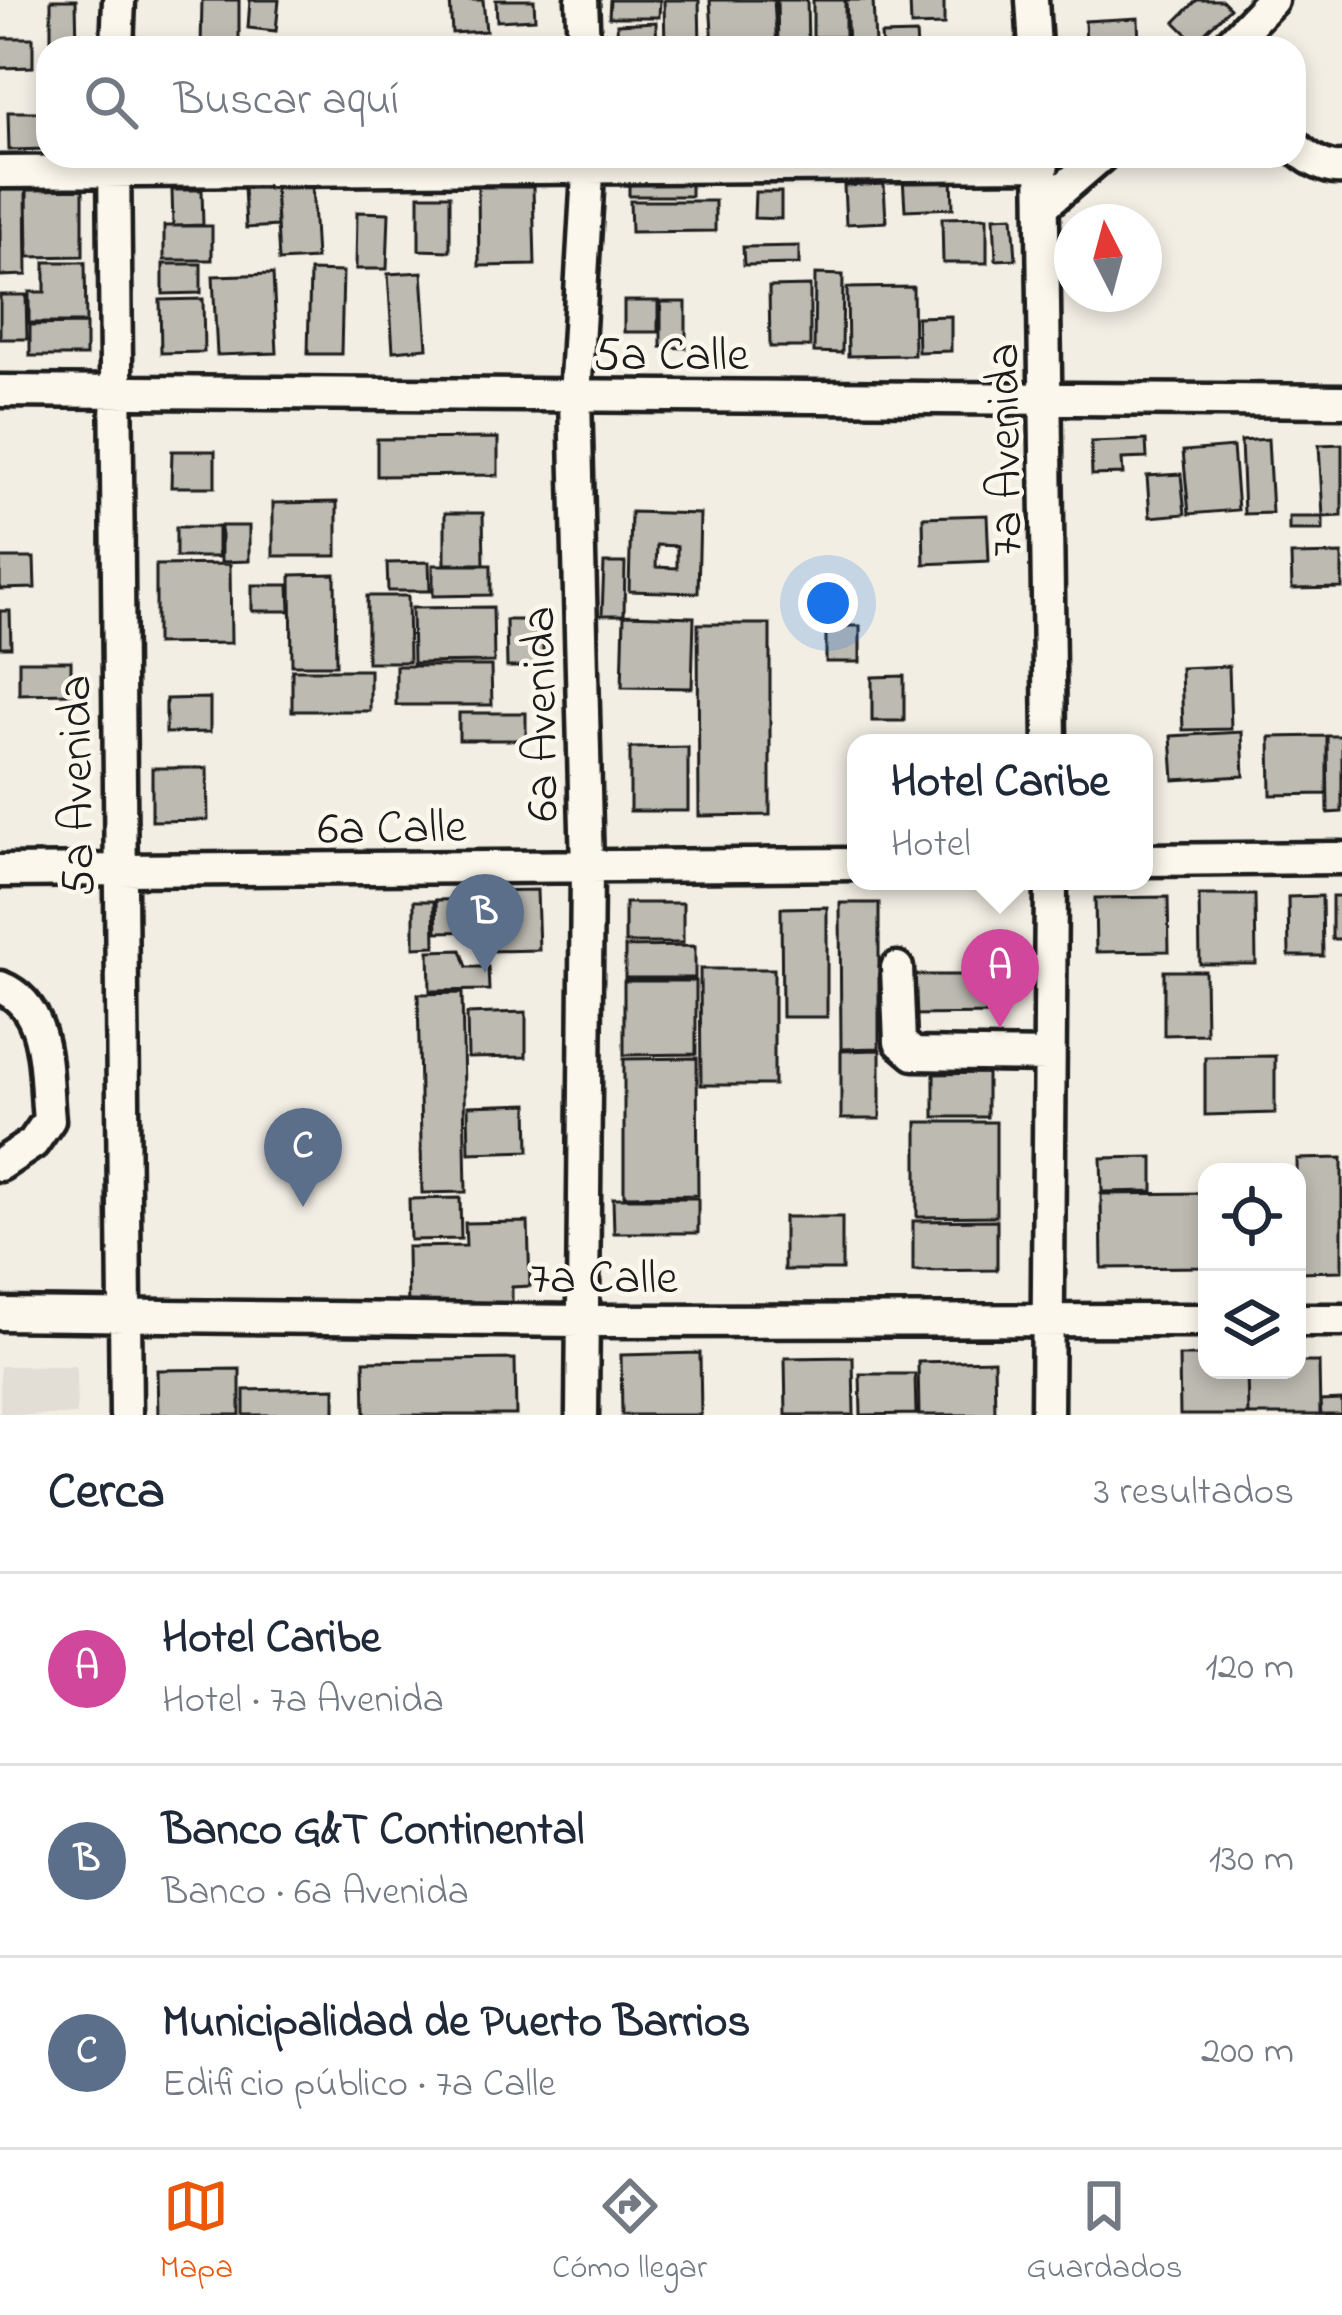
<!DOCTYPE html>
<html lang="es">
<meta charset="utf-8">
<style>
:root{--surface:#fff;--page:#f2f2f3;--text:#1f2937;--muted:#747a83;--line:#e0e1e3;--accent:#ea580c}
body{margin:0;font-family:"Indie Flower",sans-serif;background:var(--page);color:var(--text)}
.controls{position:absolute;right:36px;bottom:36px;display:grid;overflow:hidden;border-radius:24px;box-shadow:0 6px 18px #0003}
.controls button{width:108px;height:108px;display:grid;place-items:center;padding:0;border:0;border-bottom:3px solid var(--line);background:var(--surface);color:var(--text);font:60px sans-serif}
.compass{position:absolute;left:1054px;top:204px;width:108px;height:108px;border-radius:50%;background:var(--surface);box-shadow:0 6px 18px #0003;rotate:354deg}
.you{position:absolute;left:828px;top:603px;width:42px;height:42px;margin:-30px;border:9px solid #fff;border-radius:50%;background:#1a73e8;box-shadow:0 0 0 18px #1a73e833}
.badge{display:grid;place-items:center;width:78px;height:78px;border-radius:50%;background:var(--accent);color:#fff;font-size:39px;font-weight:700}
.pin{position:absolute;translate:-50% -99px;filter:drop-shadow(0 3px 6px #0008)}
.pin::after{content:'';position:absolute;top:63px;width:42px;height:36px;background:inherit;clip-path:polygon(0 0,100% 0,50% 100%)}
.popup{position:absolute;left:847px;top:734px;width:306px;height:156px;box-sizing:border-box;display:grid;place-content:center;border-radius:24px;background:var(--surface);filter:drop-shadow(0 3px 9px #0005);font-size:39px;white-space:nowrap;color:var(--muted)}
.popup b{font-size:45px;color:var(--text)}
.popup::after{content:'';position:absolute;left:50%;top:100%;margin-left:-24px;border:24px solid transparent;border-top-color:var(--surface)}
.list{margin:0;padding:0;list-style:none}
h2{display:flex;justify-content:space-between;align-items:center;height:156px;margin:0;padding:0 48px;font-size:51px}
h2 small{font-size:39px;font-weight:400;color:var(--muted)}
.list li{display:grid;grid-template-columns:78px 1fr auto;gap:36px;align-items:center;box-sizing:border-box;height:192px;padding:0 48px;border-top:3px solid var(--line)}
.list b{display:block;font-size:45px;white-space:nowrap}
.list p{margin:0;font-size:39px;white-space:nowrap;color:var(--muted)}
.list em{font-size:39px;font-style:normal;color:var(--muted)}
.icon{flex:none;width:66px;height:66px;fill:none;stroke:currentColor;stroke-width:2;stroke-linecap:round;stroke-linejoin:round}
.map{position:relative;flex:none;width:1342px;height:1415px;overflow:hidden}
.search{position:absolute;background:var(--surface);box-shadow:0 6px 18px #0003;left:36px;right:36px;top:36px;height:132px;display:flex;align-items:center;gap:30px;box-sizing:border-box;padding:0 42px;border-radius:36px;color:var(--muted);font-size:45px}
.sheet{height:732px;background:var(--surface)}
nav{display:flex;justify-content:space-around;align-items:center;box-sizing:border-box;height:168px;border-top:3px solid var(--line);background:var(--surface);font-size:33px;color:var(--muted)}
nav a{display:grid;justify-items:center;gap:6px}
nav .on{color:var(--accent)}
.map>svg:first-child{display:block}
.built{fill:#e2ded5}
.building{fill:#bdbab1;stroke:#1c1c1c;stroke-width:3;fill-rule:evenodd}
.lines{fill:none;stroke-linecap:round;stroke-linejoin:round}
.minor-casing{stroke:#1c1c1c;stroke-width:39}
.minor{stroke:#fbf7ec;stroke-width:30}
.labels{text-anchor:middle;stroke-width:9;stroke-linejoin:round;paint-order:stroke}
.street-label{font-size:48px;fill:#1c1c1c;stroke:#fbf7ec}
</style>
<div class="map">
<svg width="1342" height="1415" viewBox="0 0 1342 1415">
<rect width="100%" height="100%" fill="#f2eee4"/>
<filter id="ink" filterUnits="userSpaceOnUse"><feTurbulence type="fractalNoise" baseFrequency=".00833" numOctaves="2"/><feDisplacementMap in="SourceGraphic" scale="24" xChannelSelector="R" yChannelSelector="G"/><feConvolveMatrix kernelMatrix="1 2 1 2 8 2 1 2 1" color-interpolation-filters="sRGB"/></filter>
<g filter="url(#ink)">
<!-- built -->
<path class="built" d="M 0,1366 L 76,1366 L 77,1415 L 0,1415 Z"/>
<!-- building -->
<path class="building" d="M 51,0 L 76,0 L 77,48 L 51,48 Z
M 202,0 L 239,0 L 239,48 L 201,48 Z
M 250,0 L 279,0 L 276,31 L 248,28 Z
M 450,0 L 483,0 L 486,31 L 452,33 Z
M 496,0 L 534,0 L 535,19 L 497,21 Z
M 610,0 L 660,0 L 659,17 L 609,17 Z
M 664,0 L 699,0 L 700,48 L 665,48 Z
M 710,0 L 774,0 L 777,48 L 713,48 Z
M 777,0 L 807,0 L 808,48 L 778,48 Z
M 813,0 L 845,0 L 845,37 L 813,37 Z
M 846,0 L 873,0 L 875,45 L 848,46 Z
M 910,0 L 944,0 L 944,25 L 911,26 Z
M 1197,0 L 1222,0 L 1230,8 L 1195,42 L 1175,22 Z
M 1138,18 L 1139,48 L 1086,48 L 1085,21 Z
M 656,22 L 657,48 L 618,48 L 617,24 Z
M 916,34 L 917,48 L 882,48 L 881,35 Z
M 0,38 L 33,38 L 33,67 L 0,68 Z
M 8,112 L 48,112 L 48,149 L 9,150 Z
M 952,175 L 953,208 L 905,210 L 903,177 Z
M 691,178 L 691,196 L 629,196 L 629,179 Z
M 312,183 L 316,259 L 279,261 L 275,185 Z
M 884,184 L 886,222 L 846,224 L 844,186 Z
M 275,185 L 277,226 L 246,228 L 244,187 Z
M 478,187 L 533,187 L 535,265 L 479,266 Z
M 83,189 L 83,256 L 28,257 L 27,190 Z
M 0,190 L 26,190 L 27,275 L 0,276 Z
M 172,190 L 202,190 L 203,225 L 173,226 Z
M 755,192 L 781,192 L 781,219 L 754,218 Z
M 419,195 L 450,195 L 450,251 L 419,250 Z
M 630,201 L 715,201 L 715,231 L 631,232 Z
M 357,212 L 389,213 L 387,269 L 356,269 Z
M 1013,216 L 1016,259 L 996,260 L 994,217 Z
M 987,217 L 987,263 L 943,263 L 942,218 Z
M 164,226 L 212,226 L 212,260 L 164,260 Z
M 799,246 L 799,264 L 744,265 L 743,247 Z
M 45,262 L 85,262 L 86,323 L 29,323 L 29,292 L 45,292 Z
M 163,264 L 201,264 L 201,293 L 163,294 Z
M 310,271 L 343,272 L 341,354 L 308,354 Z
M 422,272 L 427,348 L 393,351 L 388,274 Z
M 273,274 L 277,353 L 217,355 L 213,276 Z
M 815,274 L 843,275 L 842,353 L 814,352 Z
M 810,286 L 810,347 L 770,347 L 769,287 Z
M 913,287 L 914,355 L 848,356 L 847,288 Z
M 0,295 L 26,295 L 27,339 L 0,339 Z
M 203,299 L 204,352 L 161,353 L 160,300 Z
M 624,301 L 658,301 L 658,332 L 624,332 Z
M 661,302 L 686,302 L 686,348 L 661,347 Z
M 951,316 L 951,351 L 918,352 L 917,317 Z
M 86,324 L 86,356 L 30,356 L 30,325 Z
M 498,438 L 498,475 L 377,476 L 377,439 Z
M 1268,439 L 1272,513 L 1244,514 L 1241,441 Z
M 1146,440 L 1147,458 L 1122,459 L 1123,474 L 1092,475 L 1091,442 Z
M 1342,444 L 1342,516 L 1323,517 L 1319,445 Z
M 1233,447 L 1238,510 L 1189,514 L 1183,451 Z
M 172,451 L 215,451 L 215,487 L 171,487 Z
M 1181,474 L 1185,514 L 1150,517 L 1147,476 Z
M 337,502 L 337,556 L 273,556 L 273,503 Z
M 631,512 L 700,514 L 698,593 L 629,591 ZM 657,545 L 677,546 L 677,568 L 656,567 Z
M 445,513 L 483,513 L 484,564 L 445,564 Z
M 987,515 L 989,561 L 924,564 L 923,517 Z
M 1289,517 L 1323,517 L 1323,530 L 1289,530 Z
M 221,526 L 249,526 L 249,561 L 221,562 Z
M 176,527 L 218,527 L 218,557 L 176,557 Z
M 1342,554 L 1342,588 L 1292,589 L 1291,555 Z
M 0,558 L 34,558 L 35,588 L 0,589 Z
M 429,562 L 430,591 L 388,591 L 387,563 Z
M 604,563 L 625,563 L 624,615 L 602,615 Z
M 230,564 L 231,643 L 156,644 L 156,565 Z
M 433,565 L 491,565 L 491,595 L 433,596 Z
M 335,574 L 336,665 L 292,665 L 291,575 Z
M 252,585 L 289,585 L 290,611 L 252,611 Z
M 367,596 L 408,596 L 409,662 L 367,662 Z
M 493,607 L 494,662 L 413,663 L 412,608 Z
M 0,611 L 10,611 L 11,647 L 0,647 Z
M 624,615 L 694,617 L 692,688 L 622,687 Z
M 506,620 L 543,620 L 543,667 L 507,667 Z
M 698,624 L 770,624 L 770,815 L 699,816 Z
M 826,626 L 860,626 L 860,662 L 826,662 Z
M 19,661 L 71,661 L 71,693 L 19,694 Z
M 396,666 L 491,666 L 492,705 L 396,705 Z
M 1229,666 L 1231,729 L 1183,730 L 1181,668 Z
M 292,670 L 370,670 L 370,711 L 292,711 Z
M 904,676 L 904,721 L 872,721 L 872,677 Z
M 210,698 L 210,732 L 166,733 L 166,699 Z
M 459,713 L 526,713 L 526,740 L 459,740 Z
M 1242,732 L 1244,776 L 1174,780 L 1171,736 Z
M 1327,736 L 1327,794 L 1271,795 L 1270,737 Z
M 1327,736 L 1342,736 L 1342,812 L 1328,813 Z
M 688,747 L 688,811 L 630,811 L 630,748 Z
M 152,768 L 207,768 L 208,820 L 152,821 Z
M 537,890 L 539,950 L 490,951 L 488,891 Z
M 1199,895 L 1255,895 L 1256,964 L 1200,964 Z
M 1322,896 L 1323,956 L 1289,956 L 1288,897 Z
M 1332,896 L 1342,896 L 1342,939 L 1332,939 Z
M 1168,897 L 1169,951 L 1096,952 L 1095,898 Z
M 488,899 L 488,931 L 437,932 L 436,900 Z
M 414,901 L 434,901 L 435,946 L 414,947 Z
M 625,903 L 683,903 L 683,943 L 625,943 Z
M 840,903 L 879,903 L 879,1048 L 841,1049 Z
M 827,907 L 827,1017 L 782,1017 L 781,908 Z
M 695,946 L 695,978 L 625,978 L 625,947 Z
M 461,950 L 467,967 L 488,967 L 489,990 L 430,991 L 429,951 Z
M 700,969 L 774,969 L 774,1085 L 701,1085 Z
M 1164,971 L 1205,971 L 1206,1034 L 1164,1035 Z
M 908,975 L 1000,975 L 1000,1014 L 908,1015 Z
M 624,981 L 696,981 L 696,1054 L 624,1055 Z
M 462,993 L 466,1192 L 422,1193 L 418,994 Z
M 526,1012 L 526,1057 L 468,1058 L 467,1014 Z
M 880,1050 L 880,1119 L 841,1119 L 841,1051 Z
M 1275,1056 L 1275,1113 L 1205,1115 L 1205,1057 Z
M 697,1058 L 698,1195 L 624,1196 L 624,1059 Z
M 987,1073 L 987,1117 L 934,1117 L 934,1074 Z
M 528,1104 L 529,1151 L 469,1153 L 468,1106 Z
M 917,1122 L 996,1122 L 996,1216 L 917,1217 Z
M 1153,1157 L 1153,1191 L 1102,1192 L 1101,1158 Z
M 1342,1158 L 1342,1271 L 1298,1272 L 1297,1159 Z
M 1207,1193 L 1207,1267 L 1102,1268 L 1101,1194 Z
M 460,1198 L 461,1239 L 410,1240 L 409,1199 Z
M 613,1198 L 698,1198 L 698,1233 L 614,1233 Z
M 784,1217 L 842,1217 L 842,1270 L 784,1270 Z
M 997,1220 L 997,1270 L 913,1271 L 913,1221 Z
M 528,1222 L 530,1286 L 512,1287 L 512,1309 L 408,1312 L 407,1247 L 466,1246 L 465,1223 Z
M 700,1353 L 701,1415 L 622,1415 L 621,1355 Z
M 1179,1356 L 1207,1356 L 1207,1370 L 1247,1370 L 1248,1415 L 1180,1415 Z
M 853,1357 L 854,1415 L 786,1415 L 785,1358 Z
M 515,1359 L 516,1415 L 365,1415 L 364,1361 Z
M 994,1360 L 995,1415 L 919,1415 L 918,1362 Z
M 1297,1362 L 1319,1362 L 1320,1415 L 1248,1415 L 1247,1370 L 1297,1370 Z
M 240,1369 L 240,1415 L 158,1415 L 157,1370 Z
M 860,1374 L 915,1374 L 916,1414 L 861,1415 Z
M 335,1388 L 335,1415 L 244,1415 L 244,1390 Z
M 1342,1400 L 1342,1415 L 1321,1415 L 1320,1401 Z"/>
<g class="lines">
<!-- minor casing -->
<g class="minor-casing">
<path id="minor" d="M 582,0 L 584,48
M 1032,0 L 1035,48
M 117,48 L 119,0
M 1226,48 L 1272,0
M 1294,145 C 1305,157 1326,170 1342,168
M 114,156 L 126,1415
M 1042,156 L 1050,743
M 0,172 L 1043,164
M 1043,206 L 1101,156
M 0,391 L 1342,401
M 1144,860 L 1342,858
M 0,871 L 856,864
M 897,968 L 900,1042 L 914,1054 L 1048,1056
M 0,987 C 51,1007 44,1074 49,1120 L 33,1143 L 0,1165
M 0,1314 L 581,1321 L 1207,1320
M 1297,1320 L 1342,1320
M 582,1415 L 587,868 L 575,397 L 589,156
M 1047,1415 L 1051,881"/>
</g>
<!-- minor -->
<use href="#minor" class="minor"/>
</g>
</g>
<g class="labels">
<!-- street labels -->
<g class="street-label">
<text x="671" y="369">5a Calle</text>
<text transform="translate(1002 450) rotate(-91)" y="17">7a Avenida</text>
<text transform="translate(538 714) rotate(-91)" y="17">6a Avenida</text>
<text transform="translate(74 786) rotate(-91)" y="17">5a Avenida</text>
<text transform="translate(392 825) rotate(-1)" y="17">6a Calle</text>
<text x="604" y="1292">7a Calle</text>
</g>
</g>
</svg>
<div class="controls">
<button><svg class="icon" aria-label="locate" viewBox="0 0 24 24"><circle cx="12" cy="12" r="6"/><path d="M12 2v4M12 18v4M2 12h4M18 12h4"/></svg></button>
<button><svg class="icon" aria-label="layers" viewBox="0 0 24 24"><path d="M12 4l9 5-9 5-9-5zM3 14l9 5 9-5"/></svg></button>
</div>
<svg class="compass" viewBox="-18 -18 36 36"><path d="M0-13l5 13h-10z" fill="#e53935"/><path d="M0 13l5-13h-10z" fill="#747a83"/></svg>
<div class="you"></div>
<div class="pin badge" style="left:1000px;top:1028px;background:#d1479c">A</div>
<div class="popup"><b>Hotel Caribe</b>Hotel</div>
<div class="pin badge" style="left:485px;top:973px;background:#5c6f8a">B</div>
<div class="pin badge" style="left:303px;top:1207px;background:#5c6f8a">C</div>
<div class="search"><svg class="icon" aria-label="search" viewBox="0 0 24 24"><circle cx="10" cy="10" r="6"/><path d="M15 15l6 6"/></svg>Buscar aquí</div>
</div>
<section class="sheet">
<h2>Cerca<small>3 resultados</small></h2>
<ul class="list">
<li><span class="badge" style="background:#d1479c">A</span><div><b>Hotel Caribe</b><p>Hotel · 7a Avenida</p></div><em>120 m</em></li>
<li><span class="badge" style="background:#5c6f8a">B</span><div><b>Banco G&amp;T Continental</b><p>Banco · 6a Avenida</p></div><em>130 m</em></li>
<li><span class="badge" style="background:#5c6f8a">C</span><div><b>Municipalidad de Puerto Barrios</b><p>Edificio público · 7a Calle</p></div><em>200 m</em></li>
</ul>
</section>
<nav>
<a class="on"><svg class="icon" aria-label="map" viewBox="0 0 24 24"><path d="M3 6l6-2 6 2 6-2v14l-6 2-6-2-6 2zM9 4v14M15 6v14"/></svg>Mapa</a>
<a><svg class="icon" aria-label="directions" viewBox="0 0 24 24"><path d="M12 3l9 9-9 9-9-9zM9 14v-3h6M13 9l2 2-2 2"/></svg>Cómo llegar</a>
<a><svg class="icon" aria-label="saved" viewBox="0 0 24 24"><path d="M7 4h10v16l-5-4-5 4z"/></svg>Guardados</a>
</nav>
